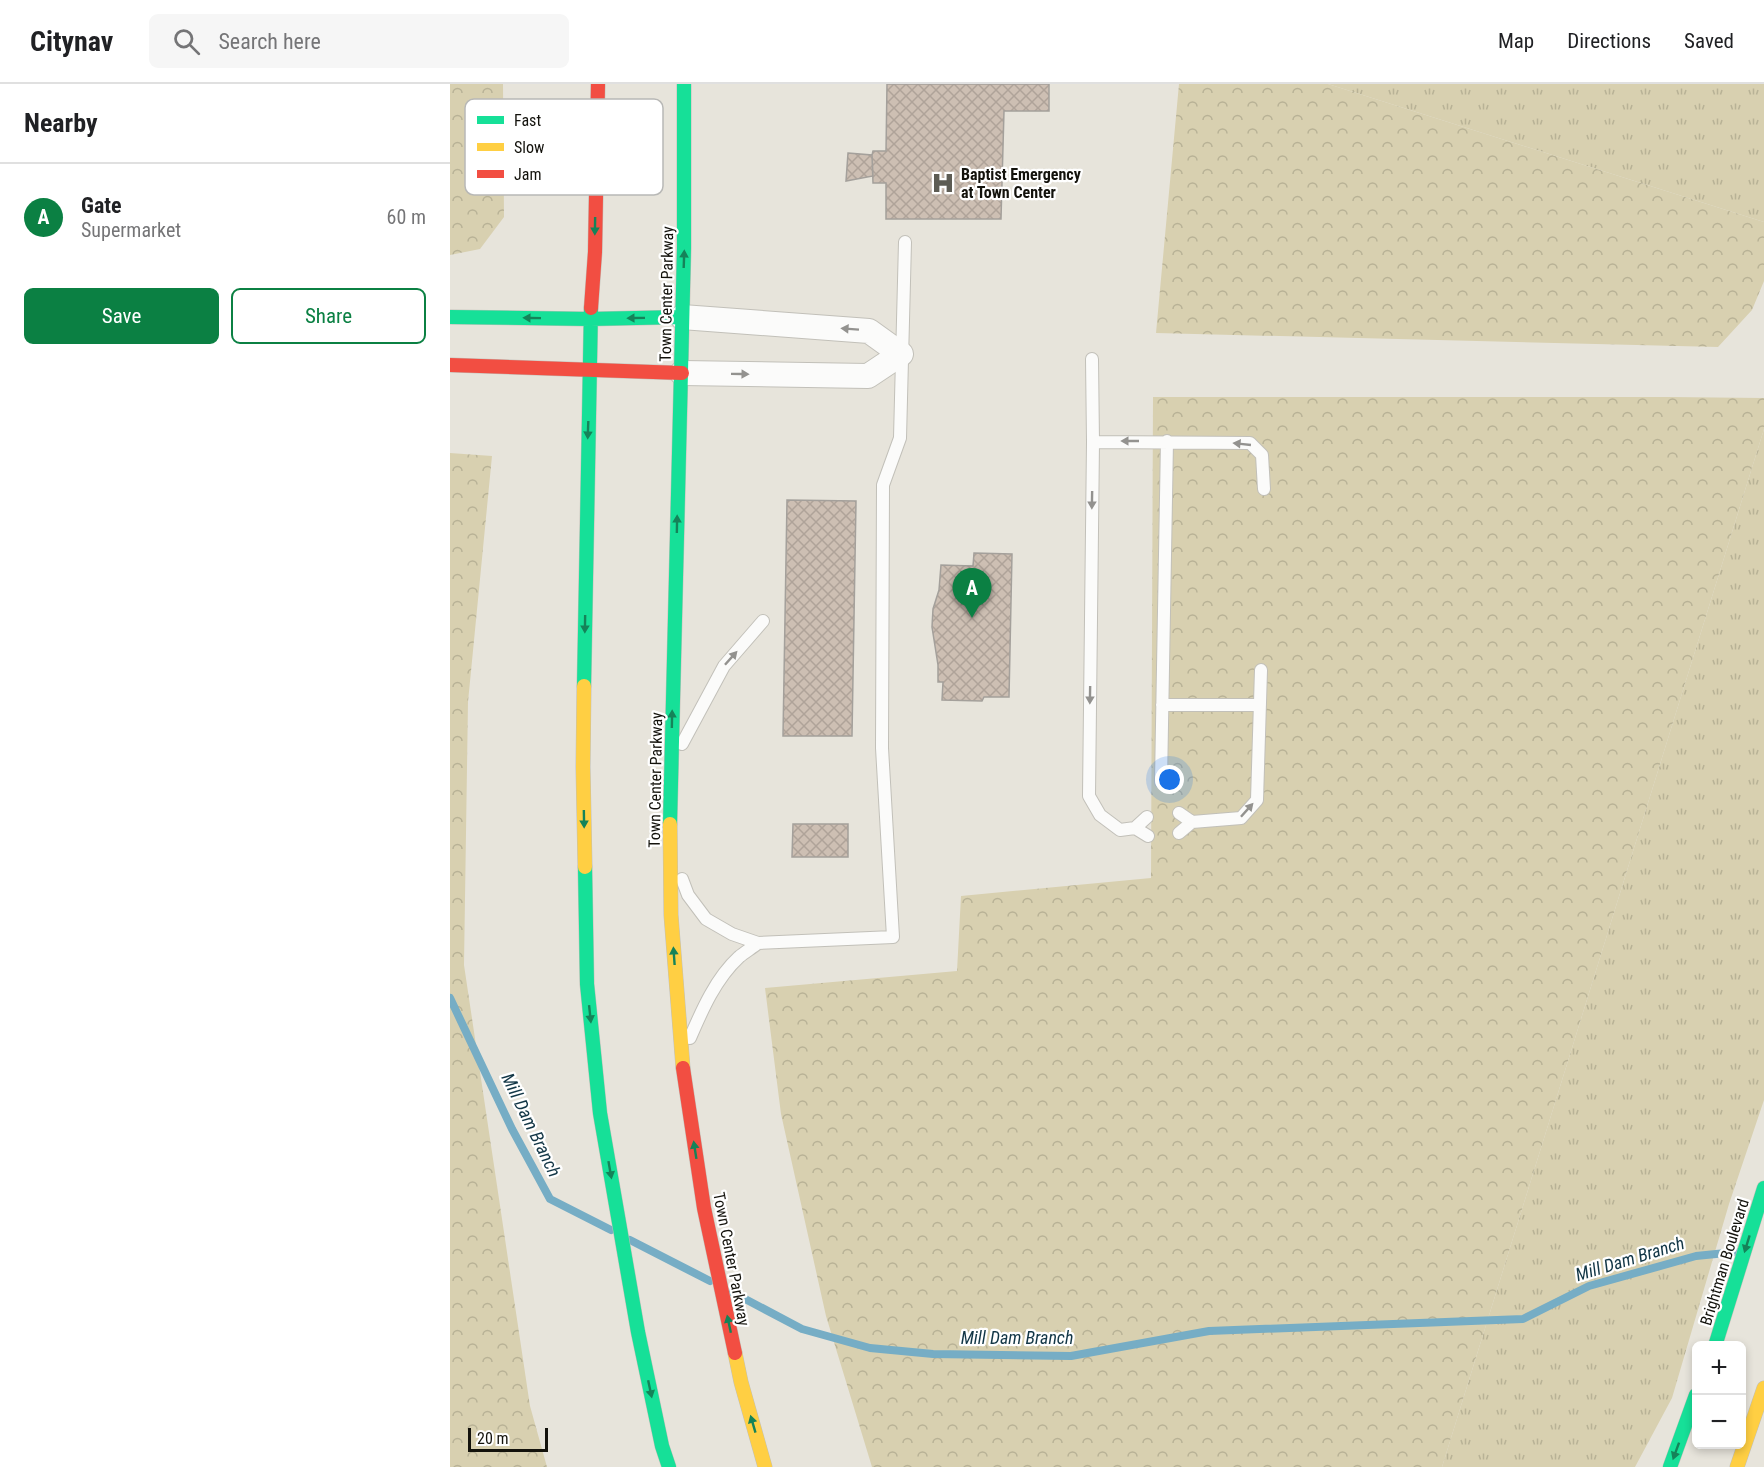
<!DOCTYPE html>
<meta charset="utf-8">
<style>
:root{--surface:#fff;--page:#f6f6f6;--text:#202124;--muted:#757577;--line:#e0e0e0;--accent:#0b8043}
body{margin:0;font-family:"Roboto Condensed",sans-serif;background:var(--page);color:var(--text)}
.controls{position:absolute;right:18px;bottom:18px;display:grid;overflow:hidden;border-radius:9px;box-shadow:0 3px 9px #0003}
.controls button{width:54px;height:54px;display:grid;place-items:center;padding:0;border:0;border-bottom:2px solid var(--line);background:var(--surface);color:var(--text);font:30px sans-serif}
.scale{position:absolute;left:18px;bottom:15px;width:80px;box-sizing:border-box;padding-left:6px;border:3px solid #13120c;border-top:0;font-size:16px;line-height:21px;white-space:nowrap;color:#13120c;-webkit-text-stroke:4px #fff;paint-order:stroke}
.you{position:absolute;left:720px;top:696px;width:21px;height:21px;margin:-15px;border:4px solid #fff;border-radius:50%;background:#1a73e8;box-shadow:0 0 0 9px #1a73e833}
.badge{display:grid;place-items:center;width:39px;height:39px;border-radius:50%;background:var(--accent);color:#fff;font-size:20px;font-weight:700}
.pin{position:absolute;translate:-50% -50px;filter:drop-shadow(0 2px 3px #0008)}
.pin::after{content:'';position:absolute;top:32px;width:21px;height:18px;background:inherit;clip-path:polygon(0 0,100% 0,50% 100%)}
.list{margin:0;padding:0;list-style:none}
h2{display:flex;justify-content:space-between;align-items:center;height:78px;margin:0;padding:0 24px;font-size:26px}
h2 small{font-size:20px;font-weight:400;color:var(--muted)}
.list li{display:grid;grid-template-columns:39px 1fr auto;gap:18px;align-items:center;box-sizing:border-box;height:108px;padding:0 24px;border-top:2px solid var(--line)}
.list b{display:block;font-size:22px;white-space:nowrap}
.list p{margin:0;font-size:20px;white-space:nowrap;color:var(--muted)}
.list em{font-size:20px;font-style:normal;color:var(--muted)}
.actions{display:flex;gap:12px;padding:18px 24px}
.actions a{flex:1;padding:14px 0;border:2px solid var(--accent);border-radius:9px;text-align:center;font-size:21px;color:var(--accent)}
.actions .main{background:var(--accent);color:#fff}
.icon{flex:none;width:33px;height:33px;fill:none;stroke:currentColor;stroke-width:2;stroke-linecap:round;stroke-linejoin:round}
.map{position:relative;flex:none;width:1314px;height:1383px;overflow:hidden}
header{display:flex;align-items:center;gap:36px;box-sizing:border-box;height:84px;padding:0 30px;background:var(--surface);border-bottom:2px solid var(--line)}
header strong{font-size:28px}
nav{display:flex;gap:33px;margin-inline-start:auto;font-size:21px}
.search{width:420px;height:54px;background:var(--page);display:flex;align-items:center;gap:15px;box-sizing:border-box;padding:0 21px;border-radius:9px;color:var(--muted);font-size:22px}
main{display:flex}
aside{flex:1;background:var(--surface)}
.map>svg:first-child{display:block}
.grass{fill:url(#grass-tufts)}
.forest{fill:url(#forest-crowns)}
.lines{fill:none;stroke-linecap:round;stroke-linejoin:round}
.stream{stroke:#76adc5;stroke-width:8}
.building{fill:url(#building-cross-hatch);stroke:#a4a09b;stroke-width:1.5}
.lane-casing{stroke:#c2c0b9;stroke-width:14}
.street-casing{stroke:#c2c0b9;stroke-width:26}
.fast-casing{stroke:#c2c0b9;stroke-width:15}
.slow-casing{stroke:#c2c0b9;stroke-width:15}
.jam-casing{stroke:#c2c0b9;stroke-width:15}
.lane{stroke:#fbfbfa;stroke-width:12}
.street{stroke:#fbfbfa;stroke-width:24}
.fast{stroke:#16e098;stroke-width:14}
.slow{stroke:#ffcf43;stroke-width:14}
.jam{stroke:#f24e42;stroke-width:14}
.oneway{fill:#158359}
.oneway2{fill:#93928f}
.labels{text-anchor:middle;stroke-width:4.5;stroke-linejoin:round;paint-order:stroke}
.poi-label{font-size:16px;font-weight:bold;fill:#13120c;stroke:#fff;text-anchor:start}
.street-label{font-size:16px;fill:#13120c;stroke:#fff}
.water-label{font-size:18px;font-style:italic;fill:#123646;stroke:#fff}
.key{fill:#fff;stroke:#b8b8b6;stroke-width:1.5}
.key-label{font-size:16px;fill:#13120c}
</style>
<header>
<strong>Citynav</strong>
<div class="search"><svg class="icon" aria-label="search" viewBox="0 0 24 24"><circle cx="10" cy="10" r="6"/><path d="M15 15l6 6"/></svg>Search here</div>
<nav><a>Map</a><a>Directions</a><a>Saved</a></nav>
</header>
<main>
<aside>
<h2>Nearby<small></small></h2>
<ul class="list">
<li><span class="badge">A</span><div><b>Gate</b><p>Supermarket</p></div><em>60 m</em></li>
</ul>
<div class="actions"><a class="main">Save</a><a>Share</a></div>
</aside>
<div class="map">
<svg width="1314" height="1383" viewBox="0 0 1314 1383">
<defs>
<pattern id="grass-tufts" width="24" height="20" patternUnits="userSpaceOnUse" patternTransform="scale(1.5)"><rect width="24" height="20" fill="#d8d0b0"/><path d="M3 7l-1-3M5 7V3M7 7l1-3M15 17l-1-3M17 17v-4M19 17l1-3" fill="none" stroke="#b8b296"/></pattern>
<pattern id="forest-crowns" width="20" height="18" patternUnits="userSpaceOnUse" patternTransform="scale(1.5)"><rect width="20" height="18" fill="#d8d0b0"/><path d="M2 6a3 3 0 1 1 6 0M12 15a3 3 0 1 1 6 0" fill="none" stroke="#b8b296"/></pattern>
<pattern id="building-cross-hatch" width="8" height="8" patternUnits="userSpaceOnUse" patternTransform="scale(1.5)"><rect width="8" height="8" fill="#cdbfb3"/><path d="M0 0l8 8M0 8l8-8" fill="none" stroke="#afa399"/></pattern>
</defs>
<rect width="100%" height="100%" fill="#e7e4db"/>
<!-- grass -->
<path class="grass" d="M 878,0 L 1314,0 L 1314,138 Z
M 1314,345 L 1314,1016 L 1279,1120 L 1222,1314 L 1185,1383 L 992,1383 Z"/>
<!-- forest -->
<path class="forest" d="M 0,0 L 53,0 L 54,133 L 30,165 L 0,171 Z
M 729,0 L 878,0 L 1314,138 L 1314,197 L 1302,226 L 1268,263 L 706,249 Z
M 703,313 L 1220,313 L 1314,314 L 1314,345 L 992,1383 L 422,1383 L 376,1232 L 331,1030 L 315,904 L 507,887 L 511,812 L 701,794 Z
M 0,369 L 42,372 L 18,618 L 14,881 L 80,1322 L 97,1383 L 0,1383 Z"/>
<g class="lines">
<!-- stream -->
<path class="stream" d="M 0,914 L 62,1045 L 100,1115 L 161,1146
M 180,1156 L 260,1197
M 282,1208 L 352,1245 L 420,1264 L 483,1270 L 621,1272 L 759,1247 L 1073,1235 L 1139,1202 L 1246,1172 L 1286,1168"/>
</g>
<!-- building -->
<path class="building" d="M 437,0 L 599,0 L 599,27 L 554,27 L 551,135 L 436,135 L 436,99 L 423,99 L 422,71 L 423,67 L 436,67 Z
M 398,69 L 422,71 L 423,92 L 396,97 Z
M 337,416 L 406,417 L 402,652 L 333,652 Z
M 524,469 L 562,470 L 559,613 L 534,613 L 532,617 L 492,616 L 493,598 L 488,598 L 488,581 L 482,543 L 483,525 L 489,506 L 491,481 L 523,482 Z
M 343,740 L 398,740 L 398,773 L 342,773 Z"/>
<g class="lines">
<!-- lane casing -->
<g class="lane-casing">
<path id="lane" d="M 642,275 L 643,358 L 639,712 L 650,731 L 670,746 L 685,744 L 698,752
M 643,358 L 800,359 L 812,371 L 814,405
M 712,621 L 809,621
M 232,660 L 274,582 L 313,537
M 711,698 L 717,357
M 729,729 L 742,738
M 685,744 L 697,733
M 729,749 L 742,738 L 791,734 L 807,716 L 811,586
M 232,795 L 238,811 L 256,835 L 282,850 L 308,859 L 443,853 L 432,664 L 433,401 L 450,354 L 455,158
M 240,954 C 252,926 266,894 289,873 C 295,868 302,864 308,859"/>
</g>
<!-- street casing -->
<g class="street-casing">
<path id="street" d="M 232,289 L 418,292 L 451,270 L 419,247 L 232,233"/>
</g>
<!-- fast casing -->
<g class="fast-casing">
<path id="fast" d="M 0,233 L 140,235 L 232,233
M 134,602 L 141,224
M 220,740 L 234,164 L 234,0
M 135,783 L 137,900 L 150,1029 L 188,1248 L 212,1362 L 219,1383
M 1265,1262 L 1314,1104
M 1220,1383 L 1246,1311"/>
</g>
<!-- slow casing -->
<g class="slow-casing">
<path id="slow" d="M 134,602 L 133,683 L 135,783
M 220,740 L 221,831 L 233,984
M 285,1269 L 291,1298 L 315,1383
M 1287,1383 L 1314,1304"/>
</g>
<!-- jam casing -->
<g class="jam-casing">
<path id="jam" d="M 141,224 L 145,168 L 148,0
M 0,281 L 232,289
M 233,984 L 254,1124 L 285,1269"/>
</g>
<!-- lane -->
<use href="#lane" class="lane"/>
<!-- street -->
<use href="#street" class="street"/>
<!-- fast -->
<use href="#fast" class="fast"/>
<!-- slow -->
<use href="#slow" class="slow"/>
<!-- jam -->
<use href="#jam" class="jam"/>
</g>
<!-- one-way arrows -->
<defs><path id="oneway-solid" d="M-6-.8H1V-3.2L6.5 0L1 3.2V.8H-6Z" transform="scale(1.5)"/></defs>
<g class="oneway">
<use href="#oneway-solid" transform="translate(145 142) rotate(91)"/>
<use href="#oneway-solid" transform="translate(234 175) rotate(-88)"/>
<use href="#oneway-solid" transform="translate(82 234) rotate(-179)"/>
<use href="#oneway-solid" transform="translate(186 234) rotate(179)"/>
<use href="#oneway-solid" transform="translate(138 346) rotate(92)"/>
<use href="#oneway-solid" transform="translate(227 440) rotate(-89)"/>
<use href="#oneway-solid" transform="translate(135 540) rotate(91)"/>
<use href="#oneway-solid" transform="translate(222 635) rotate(-89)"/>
<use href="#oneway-solid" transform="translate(134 735) rotate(89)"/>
<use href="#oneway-solid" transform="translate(224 872) rotate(-94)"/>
<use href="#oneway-solid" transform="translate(140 930) rotate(84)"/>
<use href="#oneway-solid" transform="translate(245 1066) rotate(-99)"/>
<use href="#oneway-solid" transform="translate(160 1086) rotate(80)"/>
<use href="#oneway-solid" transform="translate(1297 1160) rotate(107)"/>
<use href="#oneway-solid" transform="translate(279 1240) rotate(-102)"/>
<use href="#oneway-solid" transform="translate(200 1305) rotate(78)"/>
<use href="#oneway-solid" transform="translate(303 1340) rotate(-106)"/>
<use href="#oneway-solid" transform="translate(1226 1367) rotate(110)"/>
</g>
<g class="oneway2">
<use href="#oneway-solid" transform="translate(400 245) rotate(-176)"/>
<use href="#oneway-solid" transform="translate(290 290) rotate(1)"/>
<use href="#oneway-solid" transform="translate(680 357) rotate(180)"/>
<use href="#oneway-solid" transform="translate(792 360) rotate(-174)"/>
<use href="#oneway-solid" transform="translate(642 416) rotate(91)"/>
<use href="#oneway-solid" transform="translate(281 574) rotate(-48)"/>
<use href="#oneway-solid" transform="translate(640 611) rotate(91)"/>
<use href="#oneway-solid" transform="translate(797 726) rotate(-48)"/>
</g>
<!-- icons -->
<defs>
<g id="hospital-bare" transform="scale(1.8)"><path d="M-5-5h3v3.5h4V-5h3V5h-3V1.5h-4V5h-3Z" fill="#5d5c54" stroke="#fff" stroke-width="2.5" paint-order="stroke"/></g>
</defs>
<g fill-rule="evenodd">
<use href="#hospital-bare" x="493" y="99"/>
</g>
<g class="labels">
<!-- poi labels -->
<g class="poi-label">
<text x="511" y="96">Baptist Emergency<tspan x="511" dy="18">at Town Center</tspan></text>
</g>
<!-- street labels -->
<g class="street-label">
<text transform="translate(216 210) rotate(-89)" y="6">Town Center Parkway</text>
<text transform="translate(205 696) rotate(-89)" y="6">Town Center Parkway</text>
<text transform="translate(282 1175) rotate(79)" y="6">Town Center Parkway</text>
<text transform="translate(1274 1178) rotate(-73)" y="6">Brightman Boulevard</text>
</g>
<!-- water labels -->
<g class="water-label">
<text transform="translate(81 1041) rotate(64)" y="6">Mill Dam Branch</text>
<text transform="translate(1180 1175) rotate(-17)" y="6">Mill Dam Branch</text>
<text x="567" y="1260">Mill Dam Branch</text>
</g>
</g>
<!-- legend -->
<rect x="15" y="15" width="198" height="96" rx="9" class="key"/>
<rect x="27" y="32" width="27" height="8" fill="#16e098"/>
<rect x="27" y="59" width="27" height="8" fill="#ffcf43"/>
<rect x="27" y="86" width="27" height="8" fill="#f24e42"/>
<g class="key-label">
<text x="64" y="42">Fast</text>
<text x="64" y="69">Slow</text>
<text x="64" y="96">Jam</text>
</g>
</svg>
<div class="controls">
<button>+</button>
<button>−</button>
</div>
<div class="scale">20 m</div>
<div class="you"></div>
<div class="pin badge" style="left:522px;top:534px">A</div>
</div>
</main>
